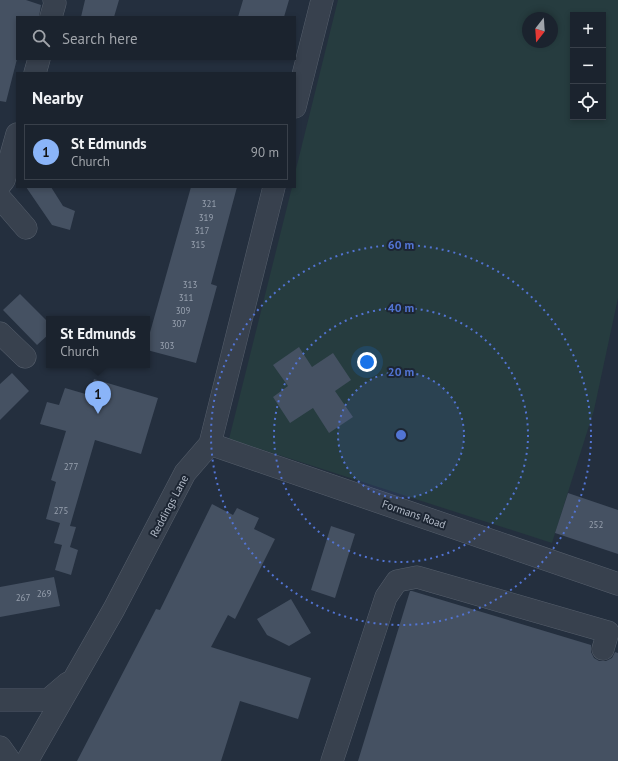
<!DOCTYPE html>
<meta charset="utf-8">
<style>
:root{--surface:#1b232e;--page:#242b36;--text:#f1f3f6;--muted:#a0a4aa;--line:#39404a;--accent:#8ab4f8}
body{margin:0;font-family:"PT Sans",sans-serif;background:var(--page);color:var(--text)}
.controls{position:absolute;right:12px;top:12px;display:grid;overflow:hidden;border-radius:0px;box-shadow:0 2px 6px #0003}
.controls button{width:36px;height:36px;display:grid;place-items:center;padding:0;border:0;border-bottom:1px solid var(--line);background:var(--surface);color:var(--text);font:20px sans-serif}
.compass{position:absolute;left:522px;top:12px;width:36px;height:36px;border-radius:50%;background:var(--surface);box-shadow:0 2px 6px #0003;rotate:197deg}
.you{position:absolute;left:367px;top:362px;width:14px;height:14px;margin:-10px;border:3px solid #fff;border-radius:50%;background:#1a73e8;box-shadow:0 0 0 6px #1a73e833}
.badge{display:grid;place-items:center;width:26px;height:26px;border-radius:50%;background:var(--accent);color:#111;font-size:13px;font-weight:700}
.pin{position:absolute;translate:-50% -33px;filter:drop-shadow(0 1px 2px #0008)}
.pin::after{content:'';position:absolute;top:21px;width:14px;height:12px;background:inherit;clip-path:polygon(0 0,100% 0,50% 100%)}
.popup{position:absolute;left:46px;top:316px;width:104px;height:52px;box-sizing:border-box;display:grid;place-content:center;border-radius:0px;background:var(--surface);filter:drop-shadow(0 1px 3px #0005);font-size:13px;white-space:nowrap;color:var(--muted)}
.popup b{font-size:15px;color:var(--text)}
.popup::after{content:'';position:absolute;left:50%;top:100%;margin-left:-8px;border:8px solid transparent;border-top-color:var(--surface)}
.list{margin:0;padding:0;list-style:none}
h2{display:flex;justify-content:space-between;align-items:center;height:52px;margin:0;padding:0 16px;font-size:17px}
h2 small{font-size:13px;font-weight:400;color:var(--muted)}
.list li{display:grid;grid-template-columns:26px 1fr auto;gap:12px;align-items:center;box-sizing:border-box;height:56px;margin:0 8px 8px;padding:0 8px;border:1px solid var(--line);border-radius:0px}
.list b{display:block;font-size:15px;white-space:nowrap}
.list p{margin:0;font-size:13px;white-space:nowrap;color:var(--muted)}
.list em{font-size:13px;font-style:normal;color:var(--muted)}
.icon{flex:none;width:22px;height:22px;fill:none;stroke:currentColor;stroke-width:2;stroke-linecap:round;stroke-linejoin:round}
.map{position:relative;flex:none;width:618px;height:761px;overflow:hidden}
.search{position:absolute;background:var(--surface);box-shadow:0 2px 6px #0003;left:16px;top:16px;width:280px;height:44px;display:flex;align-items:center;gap:10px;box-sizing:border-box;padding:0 14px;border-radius:0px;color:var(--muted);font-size:15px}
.panel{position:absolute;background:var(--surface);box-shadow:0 2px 6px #0003;left:16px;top:72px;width:280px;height:116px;border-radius:0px}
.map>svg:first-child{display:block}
.green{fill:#263c3f;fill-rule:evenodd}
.building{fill:#455162}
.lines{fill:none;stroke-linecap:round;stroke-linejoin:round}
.minor-casing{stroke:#565f6c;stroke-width:23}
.minor{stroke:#38414e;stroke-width:22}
.ring{fill:none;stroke:#5274d3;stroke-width:2;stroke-dasharray:2 4}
.labels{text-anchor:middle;stroke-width:4;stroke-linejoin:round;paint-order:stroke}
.number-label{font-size:9px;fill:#98a1af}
.street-label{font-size:11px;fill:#b4bcc9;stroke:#1d2633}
.centre{fill:#5274d3;stroke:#1d2633;stroke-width:2}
.ring-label{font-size:12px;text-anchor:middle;font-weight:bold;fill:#5274d3;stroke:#1d2633;stroke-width:4;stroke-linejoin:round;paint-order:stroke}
</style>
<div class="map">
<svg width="618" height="761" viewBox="0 0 618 761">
<rect width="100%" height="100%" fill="#242f3e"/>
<!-- green -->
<path class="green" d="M 338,0 L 618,0 L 618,298 L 594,410 L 552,543 L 229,439 L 292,187 L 295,187 L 295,173 ZM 573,15 L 603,15 L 603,117 L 573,117 ZM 528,18 L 552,18 L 552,42 L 528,42 Z"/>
<!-- building -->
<path class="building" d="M 0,0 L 26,0 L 41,5 L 39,17 L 17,17 L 17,59 L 6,102 L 0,101 Z
M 85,0 L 119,0 L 114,17 L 81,17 Z
M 243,0 L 289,0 L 284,17 L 238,17 Z
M 26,187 L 51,187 L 63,206 L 75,211 L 70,230 L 52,225 Z
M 191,187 L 237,187 L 211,284 L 217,286 L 196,363 L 147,350 L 147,343 Z
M 20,294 L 49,323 L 49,334 L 37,345 L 3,310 Z
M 299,347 L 312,367 L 333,353 L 351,380 L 335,391 L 353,417 L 329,433 L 313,408 L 290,423 L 273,397 L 288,386 L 273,365 Z
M 12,373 L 29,391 L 0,420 L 0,384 Z
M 94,379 L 158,398 L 141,454 L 95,440 L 70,526 L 76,527 L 70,547 L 78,550 L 71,575 L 55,570 L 62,545 L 54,543 L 60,523 L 46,519 L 56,482 L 51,480 L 66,431 L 40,424 L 47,402 L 59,405 L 65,388 L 89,395 Z
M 568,493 L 618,510 L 618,554 L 555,533 Z
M 212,504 L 233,515 L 237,508 L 259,518 L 254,529 L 275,539 L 235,619 L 228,615 L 211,647 L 311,678 L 298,719 L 240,701 L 221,761 L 77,761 L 156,609 L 160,610 Z
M 331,526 L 355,534 L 335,598 L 311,590 Z
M 54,577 L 60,606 L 0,617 L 0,587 Z
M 410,591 L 412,591 L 591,645 L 591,652 L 594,658 L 599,661 L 606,661 L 612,658 L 615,652 L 618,653 L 618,761 L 358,761 Z
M 291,599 L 311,633 L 289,646 L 267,635 L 257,619 Z"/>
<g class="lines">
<!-- minor casing -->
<g class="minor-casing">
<path id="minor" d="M 51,17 L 55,3 L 54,0
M 35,73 L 39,59
M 295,107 L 322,0
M 0,185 L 4,180 L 17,134
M 0,198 L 26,228
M 0,333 L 25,357
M 210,444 L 618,584
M 0,700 L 48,700 L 68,683
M 0,747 L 10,761
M 27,761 L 114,609 L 185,473 L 210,444 L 274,187
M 332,761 L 386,597 L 397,581 L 417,577 L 608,632 L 603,649"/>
</g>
<!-- minor -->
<use href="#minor" class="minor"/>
</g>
<!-- distance rings -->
<circle cx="401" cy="435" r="63" fill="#5274d3" fill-opacity=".12"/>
<g class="ring">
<circle cx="401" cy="435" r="63"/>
<circle cx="401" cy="435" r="127"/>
<circle cx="401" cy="435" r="190"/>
</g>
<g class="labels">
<!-- number labels -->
<g class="number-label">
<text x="209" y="207">321</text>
<text x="206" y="221">319</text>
<text x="202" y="234">317</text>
<text x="198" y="248">315</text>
<text x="190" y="288">313</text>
<text x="186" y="301">311</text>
<text x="183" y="314">309</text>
<text x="179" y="327">307</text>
<text x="167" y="349">303</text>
<text x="71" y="470">277</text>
<text x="61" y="514">275</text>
<text x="596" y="528">252</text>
<text x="44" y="597">269</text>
<text x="23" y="601">267</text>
</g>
<!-- street labels -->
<g class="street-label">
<text transform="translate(169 506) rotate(-62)" y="4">Reddings Lane</text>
<text transform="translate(414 514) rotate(19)" y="4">Formans Road</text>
</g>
</g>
<circle cx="401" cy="435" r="6" class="centre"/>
<g class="ring-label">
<text x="401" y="249">60 m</text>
<text x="401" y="312">40 m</text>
<text x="401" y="376">20 m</text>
</g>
</svg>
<div class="controls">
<button>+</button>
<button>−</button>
<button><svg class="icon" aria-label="locate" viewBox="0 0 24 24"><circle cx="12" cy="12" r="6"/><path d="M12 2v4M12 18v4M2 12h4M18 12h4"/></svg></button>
</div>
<svg class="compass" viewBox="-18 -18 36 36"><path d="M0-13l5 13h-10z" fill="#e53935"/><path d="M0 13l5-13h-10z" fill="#a0a4aa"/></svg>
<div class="you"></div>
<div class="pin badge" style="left:98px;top:414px">1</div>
<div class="popup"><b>St Edmunds</b>Church</div>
<div class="search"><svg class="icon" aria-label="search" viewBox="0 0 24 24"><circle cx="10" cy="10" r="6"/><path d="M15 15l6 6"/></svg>Search here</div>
<section class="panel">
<h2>Nearby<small></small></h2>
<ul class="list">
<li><span class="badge">1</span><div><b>St Edmunds</b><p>Church</p></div><em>90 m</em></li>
</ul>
</section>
</div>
